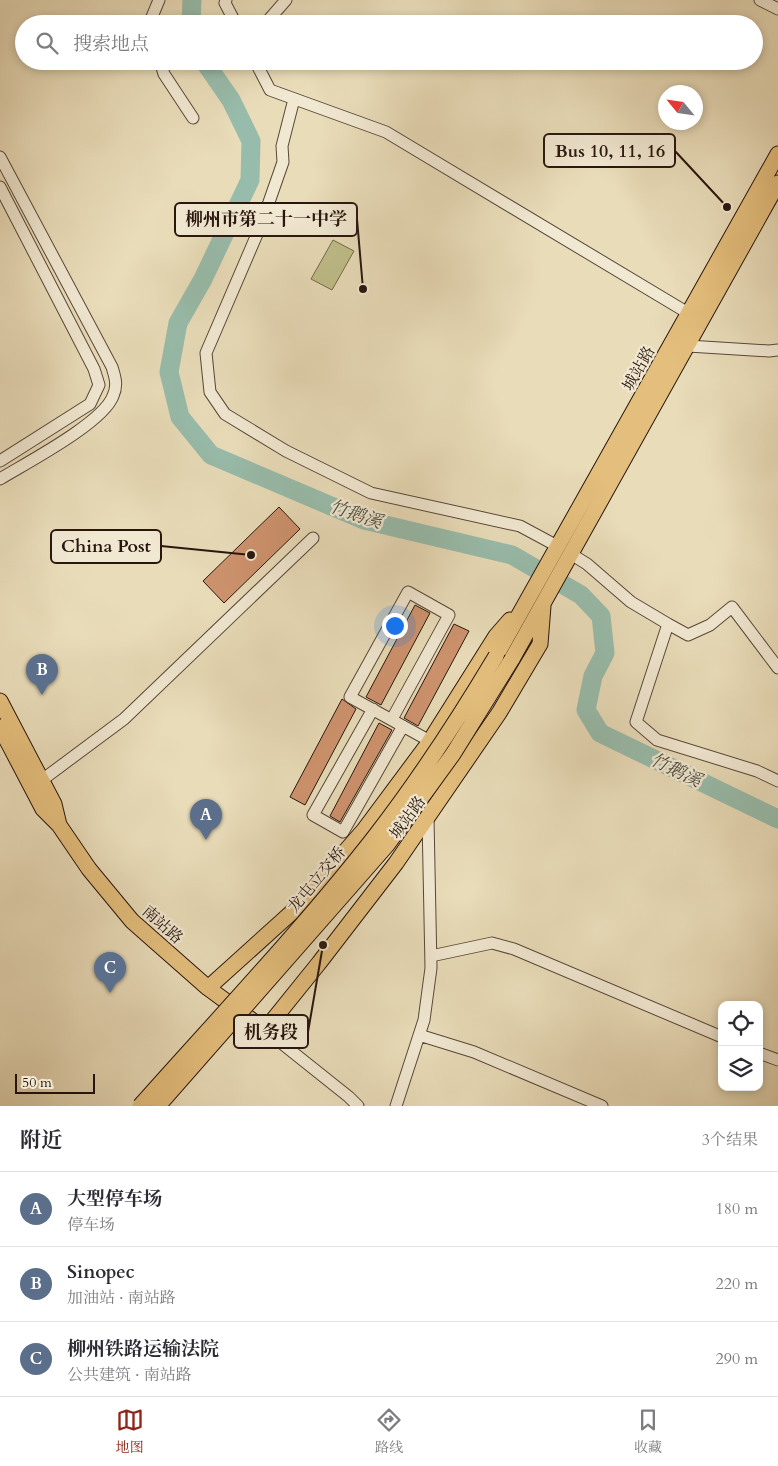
<!DOCTYPE html>
<html lang="zh">
<meta charset="utf-8">
<style>
:root{--surface:#fff;--page:#f2f2f3;--text:#2b2b33;--muted:#7c7c81;--line:#e1e1e2;--accent:#8f2418}
body{margin:0;font-family:Cardo,"Noto Serif SC",serif;background:var(--page);color:var(--text)}
.controls{position:absolute;right:15px;bottom:15px;display:grid;overflow:hidden;border-radius:10px;box-shadow:0 2px 8px #0003}
.controls button{width:45px;height:45px;display:grid;place-items:center;padding:0;border:0;border-bottom:1px solid var(--line);background:var(--surface);color:var(--text);font:25px sans-serif}
.compass{position:absolute;left:658px;top:85px;width:45px;height:45px;border-radius:50%;background:var(--surface);box-shadow:0 2px 8px #0003;rotate:299deg}
.scale{position:absolute;left:15px;bottom:12px;width:80px;box-sizing:border-box;padding-left:5px;border:2px solid #28160e;border-top:0;font-size:14px;line-height:18px;white-space:nowrap;color:#28160e;-webkit-text-stroke:4px #f1e8d2;paint-order:stroke}
.you{position:absolute;left:394px;top:625px;width:18px;height:18px;margin:-12px;border:4px solid #fff;border-radius:50%;background:#1a73e8;box-shadow:0 0 0 8px #1a73e833}
.badge{display:grid;place-items:center;width:32px;height:32px;border-radius:50%;background:var(--accent);color:#fff;font-size:16px;font-weight:700}
.pin{position:absolute;translate:-50% -41px;filter:drop-shadow(0 1px 2px #0008)}
.pin::after{content:'';position:absolute;top:26px;width:18px;height:15px;background:inherit;clip-path:polygon(0 0,100% 0,50% 100%)}
.list{margin:0;padding:0;list-style:none}
h2{display:flex;justify-content:space-between;align-items:center;height:65px;margin:0;padding:0 20px;font-size:21px}
h2 small{font-size:16px;font-weight:400;color:var(--muted)}
.list li{display:grid;grid-template-columns:32px 1fr auto;gap:15px;align-items:center;box-sizing:border-box;height:75px;padding:0 20px;border-top:1px solid var(--line)}
.list b{display:block;font-size:19px;white-space:nowrap}
.list p{margin:0;font-size:16px;white-space:nowrap;color:var(--muted)}
.list em{font-size:16px;font-style:normal;color:var(--muted)}
.icon{flex:none;width:28px;height:28px;fill:none;stroke:currentColor;stroke-width:2;stroke-linecap:round;stroke-linejoin:round}
.map{position:relative;flex:none;width:778px;height:1106px;overflow:hidden}
.search{position:absolute;background:var(--surface);box-shadow:0 2px 8px #0003;left:15px;right:15px;top:15px;height:55px;display:flex;align-items:center;gap:12px;box-sizing:border-box;padding:0 18px;border-radius:28px;color:var(--muted);font-size:19px}
.sheet{height:290px;background:var(--surface)}
nav{display:flex;justify-content:space-around;align-items:center;box-sizing:border-box;height:70px;border-top:1px solid var(--line);background:var(--surface);font-size:14px;color:var(--muted)}
nav a{display:grid;justify-items:center;gap:2px}
nav .on{color:var(--accent)}
.map>svg:first-child{display:block}
.green{fill:#bfbe8a;stroke:#746a4c}
.lines{fill:none;stroke-linecap:round;stroke-linejoin:round}
.river{stroke:#98bcab;stroke-width:19}
.building{fill:#ce936e;stroke:#28160e}
.minor-casing{stroke:#584839;stroke-width:13}
.major-casing{stroke:#28160e;stroke-width:17}
.minor{stroke:#f1e8d2;stroke-width:11}
.major{stroke:#e4be7c;stroke-width:15}
.major-bridge-casing{stroke:#28160e;stroke-width:17;stroke-linecap:butt}
.major-bridge{stroke:#e4be7c;stroke-width:15}
.labels{text-anchor:middle;stroke-width:4.5;stroke-linejoin:round;paint-order:stroke}
.street-label{font-size:16px;fill:#28160e;stroke:#f1e8d2}
.water-label{font-size:18px;font-style:italic;fill:#4f5045;stroke:#f1e8d2}
.leader{fill:none;stroke:#28160e;stroke-width:2}
.callout-dot{fill:#28160e;stroke:#f1e8d2;stroke-width:2}
.callout{fill:#f1e8d2;stroke:#28160e;stroke-width:2}
.callout-label{font-size:18px;text-anchor:middle;font-weight:bold;fill:#28160e}
</style>
<div class="map">
<svg width="778" height="1106" viewBox="0 0 778 1106">
<rect width="100%" height="100%" fill="#e9dcb9"/>
<filter id="stains"><feTurbulence type="fractalNoise" baseFrequency=".004" numOctaves="4"/><feColorMatrix values="0 0 0 0 .2 0 0 0 0 .09 0 0 0 0 .02 0 0 0 .5 -.17"/></filter>
<radialGradient id="worn" r=".72"><stop offset=".6" stop-color="#630" stop-opacity="0"/><stop offset="1" stop-color="#630" stop-opacity=".3"/></radialGradient>
<!-- green -->
<path class="green" d="M 333,240 L 354,251 L 332,290 L 311,279 Z"/>
<g class="lines">
<!-- river -->
<path class="river" d="M 191,24 L 192,0
M 204,61 L 231,100 L 251,141 L 250,180 L 203,279 L 178,323 L 169,372 L 180,417 L 211,455 L 364,520 L 512,555 L 581,595 L 601,616 L 605,653 L 593,676 L 586,710 L 600,733 L 778,819"/>
</g>
<!-- building -->
<path class="building" d="M 279,507 L 300,529 L 224,603 L 203,581 Z
M 415,605 L 430,613 L 381,705 L 366,697 Z
M 454,624 L 469,631 L 418,726 L 404,718 Z
M 342,699 L 356,709 L 305,805 L 290,797 Z
M 379,723 L 392,730 L 340,822 L 330,816 Z"/>
<g class="lines">
<!-- minor casing -->
<g class="minor-casing">
<path id="minor" d="M 226,0 L 225,3 L 236,24
M 760,0 L 778,9
M 149,24 L 159,0
M 265,24 L 286,0
M 160,61 L 164,74 L 193,118
M 255,61 L 270,90 L 386,132 L 688,313
M 294,99 L 282,146 L 283,162 L 261,225 L 206,353 L 210,392 L 225,414 L 286,451 L 371,493 L 520,526 L 559,547
M 0,157 L 112,367 C 115,377 118,385 113,396 C 103,423 26,463 0,479
M 0,187 L 94,369 L 99,385 L 90,404 L 0,461
M 682,343 L 688,346 L 769,351 L 778,350
M 571,554 L 587,564 L 631,602 L 668,624 L 636,722 L 657,740 L 757,771 L 778,781
M 668,624 L 688,635 L 710,625 L 732,607 L 778,668
M 373,709 L 313,815 L 343,832 L 403,726
M 392,719 L 449,615 L 408,592 L 350,697 L 430,741
M 42,780 L 124,719 L 313,538
M 431,956 L 492,943 L 514,949 L 722,1037
M 265,1030 L 349,1097 L 358,1106
M 419,1035 L 474,1052 L 602,1106
M 759,1053 L 778,1060
M 396,1106 L 424,1020 L 431,968 L 428,818"/>
</g>
<!-- major casing -->
<g class="major-casing">
<path id="major" d="M 496,656 L 778,154
M 512,659 L 778,183
M 0,701 L 54,804 L 59,825
M 0,727 L 43,809 L 59,825 L 89,869 L 132,921 L 208,988 L 265,1030 L 319,963 L 396,863 L 499,713 L 540,644 L 543,606
M 208,988 L 291,913 L 364,830 L 428,744 L 496,636 L 510,620"/>
</g>
<!-- minor -->
<use href="#minor" class="minor"/>
<!-- major -->
<use href="#major" class="major"/>
<!-- major-bridge casing -->
<g class="major-bridge-casing">
<path id="major-bridge" d="M 140,1106 C 219,1017 303,929 376,835 C 420,778 459,718 496,656
M 158,1106 L 387,845 L 453,754 L 512,659"/>
</g>
<!-- major-bridge -->
<use href="#major-bridge" class="major-bridge"/>
</g>
<g class="labels">
<!-- street labels -->
<g class="street-label">
<text transform="translate(638 368) rotate(-61)" y="6">城站路</text>
<text transform="translate(407 817) rotate(-54)" y="6">城站路</text>
<text transform="translate(316 879) rotate(-50)" y="6">龙屯立交桥</text>
<text transform="translate(163 924) rotate(42)" y="6">南站路</text>
</g>
<!-- water labels -->
<g class="water-label">
<text transform="translate(356 514) rotate(19)" y="6">竹鹅溪</text>
<text transform="translate(676 770) rotate(26)" y="6">竹鹅溪</text>
</g>
</g>
<!-- callouts -->
<path class="leader" d="M727 207L675 151M363 289L357 219M251 555L161 546M323 945L308 1032"/>
<g class="callout-dot">
<circle cx="727" cy="207" r="5"/>
<circle cx="363" cy="289" r="5"/>
<circle cx="251" cy="555" r="5"/>
<circle cx="323" cy="945" r="5"/>
</g>
<g class="callout">
<rect x="544" y="134" width="131" height="33" rx="5"/>
<rect x="175" y="203" width="182" height="33" rx="5"/>
<rect x="51" y="530" width="110" height="33" rx="5"/>
<rect x="234" y="1015" width="74" height="33" rx="5"/>
</g>
<g class="callout-label">
<text x="610" y="157">Bus 10, 11, 16</text>
<text x="266" y="225">柳州市第二十一中学</text>
<text x="106" y="552">China Post</text>
<text x="271" y="1038">机务段</text>
</g>
<rect width="100%" height="100%" filter="url(#stains)"/>
<rect width="100%" height="100%" fill="url(#worn)"/>
</svg>
<div class="controls">
<button><svg class="icon" aria-label="locate" viewBox="0 0 24 24"><circle cx="12" cy="12" r="6"/><path d="M12 2v4M12 18v4M2 12h4M18 12h4"/></svg></button>
<button><svg class="icon" aria-label="layers" viewBox="0 0 24 24"><path d="M12 4l9 5-9 5-9-5zM3 14l9 5 9-5"/></svg></button>
</div>
<svg class="compass" viewBox="-18 -18 36 36"><path d="M0-13l5 13h-10z" fill="#e53935"/><path d="M0 13l5-13h-10z" fill="#7c7c81"/></svg>
<div class="scale">50 m</div>
<div class="you"></div>
<div class="pin badge" style="left:206px;top:840px;background:#5c6f8a">A</div>
<div class="pin badge" style="left:42px;top:695px;background:#5c6f8a">B</div>
<div class="pin badge" style="left:110px;top:993px;background:#5c6f8a">C</div>
<div class="search"><svg class="icon" aria-label="search" viewBox="0 0 24 24"><circle cx="10" cy="10" r="6"/><path d="M15 15l6 6"/></svg>搜索地点</div>
</div>
<section class="sheet">
<h2>附近<small>3个结果</small></h2>
<ul class="list">
<li><span class="badge" style="background:#5c6f8a">A</span><div><b>大型停车场</b><p>停车场</p></div><em>180 m</em></li>
<li><span class="badge" style="background:#5c6f8a">B</span><div><b>Sinopec</b><p>加油站 · 南站路</p></div><em>220 m</em></li>
<li><span class="badge" style="background:#5c6f8a">C</span><div><b>柳州铁路运输法院</b><p>公共建筑 · 南站路</p></div><em>290 m</em></li>
</ul>
</section>
<nav>
<a class="on"><svg class="icon" aria-label="map" viewBox="0 0 24 24"><path d="M3 6l6-2 6 2 6-2v14l-6 2-6-2-6 2zM9 4v14M15 6v14"/></svg>地图</a>
<a><svg class="icon" aria-label="directions" viewBox="0 0 24 24"><path d="M12 3l9 9-9 9-9-9zM9 14v-3h6M13 9l2 2-2 2"/></svg>路线</a>
<a><svg class="icon" aria-label="saved" viewBox="0 0 24 24"><path d="M7 4h10v16l-5-4-5 4z"/></svg>收藏</a>
</nav>
